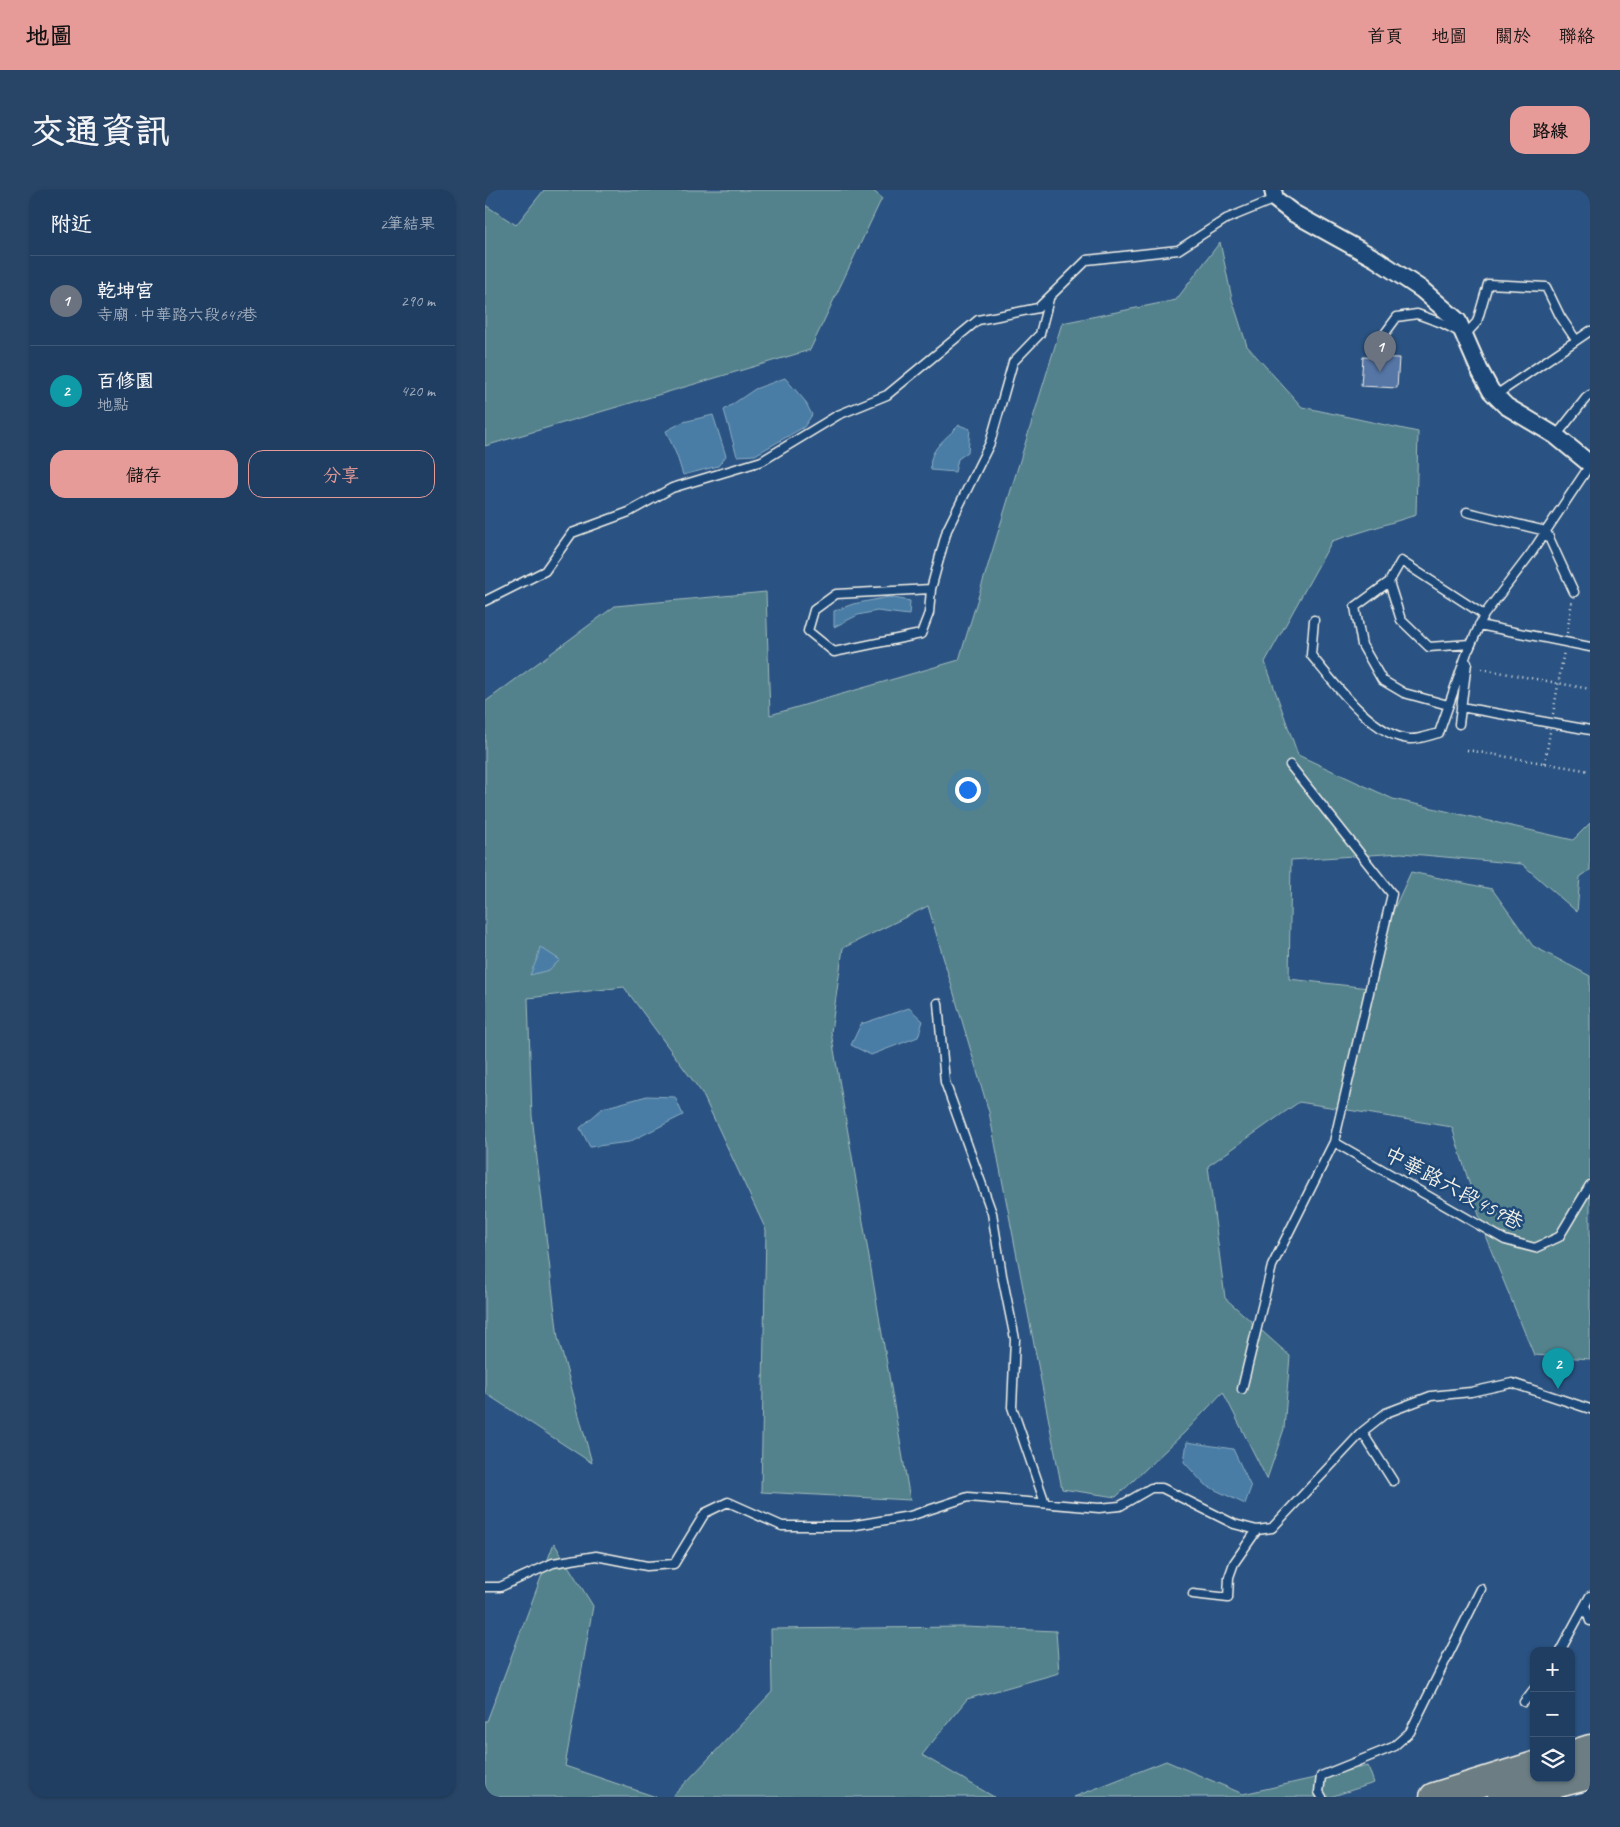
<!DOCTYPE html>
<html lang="zh-TW">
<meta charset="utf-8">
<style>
:root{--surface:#203e62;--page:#284568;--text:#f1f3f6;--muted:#a2aebe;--line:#3d5777;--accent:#e69b98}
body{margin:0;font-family:Caveat,"LXGW WenKai TC",sans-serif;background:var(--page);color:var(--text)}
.controls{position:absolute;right:15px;bottom:15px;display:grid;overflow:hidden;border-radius:10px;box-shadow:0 1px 4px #0004}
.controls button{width:45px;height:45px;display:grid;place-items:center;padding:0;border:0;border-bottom:1px solid var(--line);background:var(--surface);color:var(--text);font:25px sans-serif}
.you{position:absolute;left:482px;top:599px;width:18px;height:18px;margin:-12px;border:4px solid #fff;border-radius:50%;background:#1a73e8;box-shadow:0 0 0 8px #1a73e833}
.badge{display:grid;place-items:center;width:32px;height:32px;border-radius:50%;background:var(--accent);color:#fff;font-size:16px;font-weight:700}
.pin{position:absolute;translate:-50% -41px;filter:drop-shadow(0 1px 2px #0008)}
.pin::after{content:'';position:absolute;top:26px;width:18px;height:15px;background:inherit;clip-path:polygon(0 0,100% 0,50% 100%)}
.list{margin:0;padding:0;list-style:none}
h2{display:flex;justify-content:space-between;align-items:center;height:65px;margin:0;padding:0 20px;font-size:21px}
h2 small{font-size:16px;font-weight:400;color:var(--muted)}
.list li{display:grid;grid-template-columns:32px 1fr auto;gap:15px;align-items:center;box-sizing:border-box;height:90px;padding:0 20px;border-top:1px solid var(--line)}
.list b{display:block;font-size:19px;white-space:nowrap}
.list p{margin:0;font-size:16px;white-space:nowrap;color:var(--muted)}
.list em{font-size:16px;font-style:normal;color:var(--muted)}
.actions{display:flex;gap:10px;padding:15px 20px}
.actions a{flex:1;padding:11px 0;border:1px solid var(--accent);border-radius:15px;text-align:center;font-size:18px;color:var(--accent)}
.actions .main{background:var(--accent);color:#111}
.icon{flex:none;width:28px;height:28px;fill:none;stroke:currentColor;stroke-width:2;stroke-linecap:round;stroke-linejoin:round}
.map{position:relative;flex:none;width:1105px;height:1607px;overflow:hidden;border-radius:15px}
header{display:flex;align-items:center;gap:30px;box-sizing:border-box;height:70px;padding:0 25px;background:var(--accent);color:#111}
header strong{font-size:24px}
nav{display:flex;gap:28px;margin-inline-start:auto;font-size:18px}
.intro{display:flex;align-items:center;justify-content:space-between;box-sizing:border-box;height:120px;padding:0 30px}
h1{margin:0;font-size:35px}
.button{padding:12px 22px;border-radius:15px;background:var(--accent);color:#111;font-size:18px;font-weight:700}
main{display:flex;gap:30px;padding:0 30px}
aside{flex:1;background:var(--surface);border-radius:15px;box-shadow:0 1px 4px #0004}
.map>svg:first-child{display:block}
.green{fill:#52828d;stroke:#a3baba}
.water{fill:#487da6;stroke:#8dabc0}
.building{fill:#5776a6;stroke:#f4f1e8}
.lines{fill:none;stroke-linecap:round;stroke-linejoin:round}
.service-casing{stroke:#f4f1e8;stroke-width:11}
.minor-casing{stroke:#f4f1e8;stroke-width:20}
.motorway-casing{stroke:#f4f1e8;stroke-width:31}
.path{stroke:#f4f1e8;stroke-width:2.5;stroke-dasharray:1 4;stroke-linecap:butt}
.service{stroke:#1f4a7a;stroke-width:8}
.minor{stroke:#1f4a7a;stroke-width:16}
.motorway{stroke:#6c7e84;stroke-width:28}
.labels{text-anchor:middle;stroke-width:5;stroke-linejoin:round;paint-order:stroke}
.street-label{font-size:21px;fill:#f4f1e8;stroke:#1f4a7a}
</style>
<header>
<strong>地圖</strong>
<nav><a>首頁</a><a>地圖</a><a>關於</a><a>聯絡</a></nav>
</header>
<div class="intro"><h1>交通資訊</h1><a class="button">路線</a></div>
<main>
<aside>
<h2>附近<small>2筆結果</small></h2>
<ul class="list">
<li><span class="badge" style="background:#6b7280">1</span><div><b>乾坤宮</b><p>寺廟 · 中華路六段647巷</p></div><em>290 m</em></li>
<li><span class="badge" style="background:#0f9aa8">2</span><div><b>百修園</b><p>地點</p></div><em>420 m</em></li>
</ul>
<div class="actions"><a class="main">儲存</a><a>分享</a></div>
</aside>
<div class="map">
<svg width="1105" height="1607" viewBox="0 0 1105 1607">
<rect width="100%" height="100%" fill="#2a5383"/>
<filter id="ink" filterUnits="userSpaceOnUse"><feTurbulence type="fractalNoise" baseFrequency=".02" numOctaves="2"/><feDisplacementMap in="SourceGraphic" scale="10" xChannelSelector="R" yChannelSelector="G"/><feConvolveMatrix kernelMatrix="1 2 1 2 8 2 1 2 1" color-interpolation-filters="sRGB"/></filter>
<g filter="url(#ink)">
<!-- green -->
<path class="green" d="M 59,0 L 387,0 L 397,8 L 325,160 L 0,256 L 0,15 L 31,35 Z
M 735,52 L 747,109 L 762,156 L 817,217 L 933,242 L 931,325 L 847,351 L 780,472 L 813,565 L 908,609 L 1088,650 L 1105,633 L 1105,680 L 1095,687 L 1092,722 L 1037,674 L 916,663 L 806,670 L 804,789 L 884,798 L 896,747 L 926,682 L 1007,699 L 1048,756 L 1105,786 L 1105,1169 L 1049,1165 L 1001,1048 L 967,937 L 814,912 L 723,976 L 740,1108 L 805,1166 L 799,1239 L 782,1289 L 738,1202 L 699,1243 L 631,1307 L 577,1299 L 504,922 L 443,716 L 358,758 L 346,842 L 425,1310 L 276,1302 L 281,1040 L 217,903 L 139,797 L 43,808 L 47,926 L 73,1148 L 107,1273 L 0,1203 L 0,512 L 130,416 L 281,402 L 285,525 L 474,470 L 577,133 L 691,110 Z
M 69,1353 L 108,1416 L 80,1576 L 171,1607 L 0,1607 L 0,1531 L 2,1531 Z
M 480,1437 L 571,1441 L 574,1483 L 482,1509 L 437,1565 L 509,1607 L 187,1607 L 287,1502 L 286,1439 Z
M 681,1571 L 758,1604 L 883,1576 L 889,1593 L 845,1607 L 589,1607 Z"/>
<!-- water -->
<path class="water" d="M 300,188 L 320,211 L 327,225 L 319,237 L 270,265 L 252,266 L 239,220 L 270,199 Z
M 228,225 L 241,266 L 233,276 L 198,285 L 192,266 L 181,241 L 198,232 Z
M 474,235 L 485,239 L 483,262 L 473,269 L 470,282 L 446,280 C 442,260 461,249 474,235 Z
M 404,407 L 425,411 L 424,425 L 392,421 L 373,425 L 349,437 L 349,421 L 368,414 Z
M 55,757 L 75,770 L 64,780 L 45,785 L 52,769 Z
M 424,818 L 438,831 L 433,847 L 386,865 L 366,855 L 376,834 Z
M 162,906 L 190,907 L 198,925 L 144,952 L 105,957 L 95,938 L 118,918 Z
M 702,1252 L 748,1259 L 766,1297 L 760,1314 L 720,1295 L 699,1272 Z"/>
<!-- building -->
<path class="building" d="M 878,167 L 914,168 L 912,198 L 876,196 Z"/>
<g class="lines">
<!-- service casing -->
<g class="service-casing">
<path id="service" d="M 898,146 L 912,127 L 932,124 L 957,133 L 980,145 L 992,132 L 1003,94 L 1061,97 L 1075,126 L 1091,150
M 1011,205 L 1105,141
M 1071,246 L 1101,208 L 1105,205
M 982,322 L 1061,341 L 1089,402
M 446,399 L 444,423 L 436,444 L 349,462 L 323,441 L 329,420 L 351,404 L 446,399 L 462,340 L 505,253 L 528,172 L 555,144 L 564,109
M 0,411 L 60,381 L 87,343 L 144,322 L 187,298 L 277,271 L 353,225 L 402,205 L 493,130 L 553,118 L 602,70 L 693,60 L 741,29 L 790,9
M 829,430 L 826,465 C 848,492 888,546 924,549 C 933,550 945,545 954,543 L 985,454 L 944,457 L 916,430 L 904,392
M 994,435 L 1105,457
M 984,459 L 999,425 L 1047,362 L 1105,275
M 963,515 L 919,503 L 897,490 L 877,455 L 870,417 L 904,392 L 916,371 L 999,425
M 976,517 L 1105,540
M 974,534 L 982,473
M 453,813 L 460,892 L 507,1023 L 517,1085 L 530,1149 L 527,1217 L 560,1313
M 849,952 L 1020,1050 L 1050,1058 L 1074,1047 L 1105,995
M 757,1199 L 787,1076 L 849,952 L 907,704 L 805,575
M 877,1242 L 908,1291
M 0,1397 L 15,1397 L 68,1373 L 111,1366 L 162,1376 L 189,1374 L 220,1323 L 243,1312 L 297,1336 L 365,1336 L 425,1326 L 483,1307 L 614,1318 L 635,1316 L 666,1298 L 677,1298 L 749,1334 L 772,1340 L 787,1338 L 877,1242 L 901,1223 L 946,1206 L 986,1202 L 1027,1193 L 1105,1219
M 708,1404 L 743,1408 L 744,1387 L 749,1373 L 772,1340
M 1105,1406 L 1100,1415 L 1105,1431
M 1075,1461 L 1100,1415
M 1039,1512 L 1049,1499
M 837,1607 L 834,1602 L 836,1586 L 908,1557 L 925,1542 L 996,1399"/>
</g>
<!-- minor casing -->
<g class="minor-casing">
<path id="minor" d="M 788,0 L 790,9 L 808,23 L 891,69 L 936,99 L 973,131 L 994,179 L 1006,201 L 1021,216 L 1071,246 L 1105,274"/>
</g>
<!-- motorway casing -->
<g class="motorway-casing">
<path id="motorway" d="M 1086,1565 L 1105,1559
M 949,1607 L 1049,1576
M 1017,1607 L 1105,1585"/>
</g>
<!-- path -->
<path class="path" d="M 1082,443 L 1087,411
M 997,479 L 1105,499
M 1068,524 L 1079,461
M 982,560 L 1105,581
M 1060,573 L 1065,542"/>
<!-- service -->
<use href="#service" class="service"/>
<!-- minor -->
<use href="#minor" class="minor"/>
<!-- motorway -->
<use href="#motorway" class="motorway"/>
</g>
</g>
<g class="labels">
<!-- street labels -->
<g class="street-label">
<text transform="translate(969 998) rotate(28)" y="7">中華路六段459巷</text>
</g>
</g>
</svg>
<div class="controls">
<button>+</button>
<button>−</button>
<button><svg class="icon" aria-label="layers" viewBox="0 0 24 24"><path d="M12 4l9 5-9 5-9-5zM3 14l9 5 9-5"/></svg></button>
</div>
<div class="you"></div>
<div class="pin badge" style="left:895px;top:182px;background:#6b7280">1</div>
<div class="pin badge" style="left:1073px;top:1199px;background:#0f9aa8">2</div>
</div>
</main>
